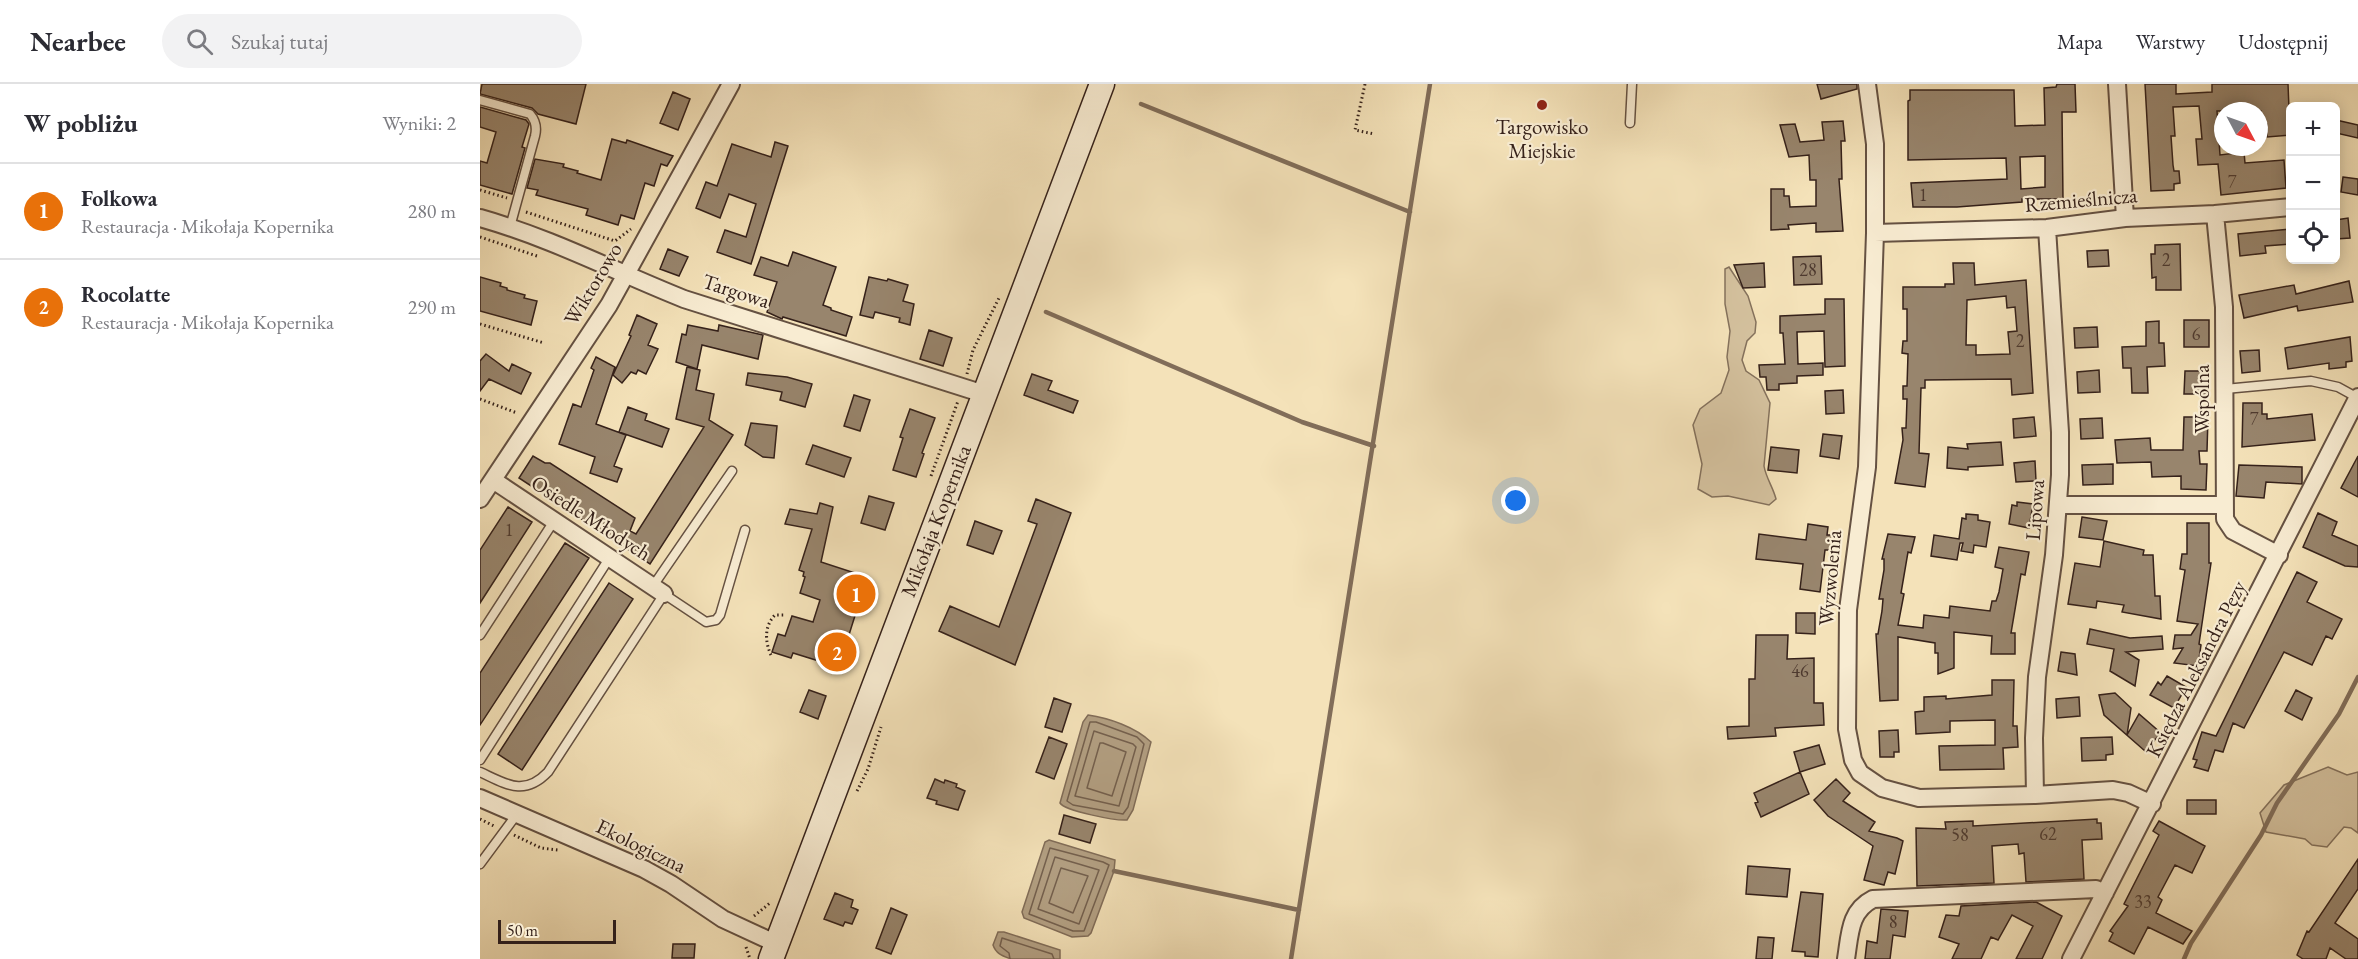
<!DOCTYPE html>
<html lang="pl">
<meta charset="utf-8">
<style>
:root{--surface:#fff;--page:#f2f2f3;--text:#2b2b33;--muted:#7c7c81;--line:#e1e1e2;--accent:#8f2418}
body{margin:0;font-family:"EB Garamond",serif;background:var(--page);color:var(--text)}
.controls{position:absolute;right:18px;top:18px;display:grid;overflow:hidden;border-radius:9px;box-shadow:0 3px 15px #0003}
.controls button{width:54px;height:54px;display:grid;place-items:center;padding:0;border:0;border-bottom:2px solid var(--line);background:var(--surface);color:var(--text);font:30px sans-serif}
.compass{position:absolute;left:1734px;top:18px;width:54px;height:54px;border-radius:50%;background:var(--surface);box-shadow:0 3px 15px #0003;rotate:131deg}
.scale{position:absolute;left:18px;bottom:15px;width:118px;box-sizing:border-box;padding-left:6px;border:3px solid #35211a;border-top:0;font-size:16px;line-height:21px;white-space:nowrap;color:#35211a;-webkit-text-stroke:4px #f8ecd2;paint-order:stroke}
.you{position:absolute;left:1036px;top:417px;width:21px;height:21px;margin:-15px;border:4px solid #fff;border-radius:50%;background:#1a73e8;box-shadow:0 0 0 9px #1a73e833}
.badge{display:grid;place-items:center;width:39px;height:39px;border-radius:50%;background:var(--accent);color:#fff;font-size:20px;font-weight:700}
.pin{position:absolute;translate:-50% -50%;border:3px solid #fff;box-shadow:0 2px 6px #0006}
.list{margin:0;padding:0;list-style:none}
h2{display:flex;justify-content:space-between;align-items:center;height:78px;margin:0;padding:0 24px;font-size:26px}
h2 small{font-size:20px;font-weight:400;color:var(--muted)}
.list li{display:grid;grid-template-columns:39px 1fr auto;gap:18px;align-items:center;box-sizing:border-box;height:96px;padding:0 24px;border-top:2px solid var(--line)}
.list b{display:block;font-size:22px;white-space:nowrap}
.list p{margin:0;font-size:20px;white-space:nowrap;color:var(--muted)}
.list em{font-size:20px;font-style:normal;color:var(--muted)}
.icon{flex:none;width:33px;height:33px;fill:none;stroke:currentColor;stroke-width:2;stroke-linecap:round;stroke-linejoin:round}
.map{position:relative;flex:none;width:1878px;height:875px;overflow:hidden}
header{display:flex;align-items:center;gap:36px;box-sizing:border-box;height:84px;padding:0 30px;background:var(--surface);border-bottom:2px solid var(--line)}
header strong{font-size:28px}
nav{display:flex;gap:33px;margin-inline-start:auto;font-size:21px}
.search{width:420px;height:54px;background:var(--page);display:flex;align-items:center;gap:15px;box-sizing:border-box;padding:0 21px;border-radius:33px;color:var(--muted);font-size:22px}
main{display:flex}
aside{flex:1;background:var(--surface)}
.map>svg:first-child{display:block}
.green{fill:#d4c19e;stroke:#84715c;stroke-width:1.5}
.water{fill:#b3a083;stroke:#816d59;stroke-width:1.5}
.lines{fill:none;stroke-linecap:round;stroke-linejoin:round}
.shore{stroke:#74604e;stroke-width:1.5}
.stream{stroke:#816d59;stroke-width:4.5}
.building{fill:#98856d;stroke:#35211a;stroke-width:1.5;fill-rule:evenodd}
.service-casing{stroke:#655142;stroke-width:11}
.minor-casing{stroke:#655142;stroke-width:20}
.secondary-casing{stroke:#35211a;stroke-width:27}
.path{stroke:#35211a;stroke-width:3;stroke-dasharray:1.5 3;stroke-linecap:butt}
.service{stroke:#f8ecd2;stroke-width:8}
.minor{stroke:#f8ecd2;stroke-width:16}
.secondary{stroke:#f8ecd2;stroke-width:24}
.poi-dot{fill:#8f2418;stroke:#f8ecd2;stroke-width:2}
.labels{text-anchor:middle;stroke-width:4.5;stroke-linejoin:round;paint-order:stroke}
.number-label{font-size:18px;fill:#4e3a2f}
.poi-label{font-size:21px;fill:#35211a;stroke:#f8ecd2}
.street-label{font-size:21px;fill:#35211a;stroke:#f8ecd2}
</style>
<header>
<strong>Nearbee</strong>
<div class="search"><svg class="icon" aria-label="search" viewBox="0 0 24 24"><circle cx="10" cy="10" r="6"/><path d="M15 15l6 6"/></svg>Szukaj tutaj</div>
<nav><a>Mapa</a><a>Warstwy</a><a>Udostępnij</a></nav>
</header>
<main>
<aside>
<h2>W pobliżu<small>Wyniki: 2</small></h2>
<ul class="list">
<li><span class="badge" style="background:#e8710a">1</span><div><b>Folkowa</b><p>Restauracja · Mikołaja Kopernika</p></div><em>280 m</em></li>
<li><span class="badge" style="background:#e8710a">2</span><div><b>Rocolatte</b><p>Restauracja · Mikołaja Kopernika</p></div><em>290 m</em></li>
</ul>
</aside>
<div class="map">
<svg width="1878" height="875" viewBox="0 0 1878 875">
<rect width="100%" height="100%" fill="#f4e2b9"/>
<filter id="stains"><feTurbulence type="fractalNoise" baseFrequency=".00333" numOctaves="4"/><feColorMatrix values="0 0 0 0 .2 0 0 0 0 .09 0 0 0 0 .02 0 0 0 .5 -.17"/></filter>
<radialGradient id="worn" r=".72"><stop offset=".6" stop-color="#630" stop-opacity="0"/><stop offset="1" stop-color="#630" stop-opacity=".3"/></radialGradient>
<!-- green -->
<path class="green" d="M 1249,183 L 1268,212 L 1276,238 L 1275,249 L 1267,257 L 1262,276 L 1266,287 L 1279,296 L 1290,319 L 1284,382 C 1286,394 1293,403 1296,415 L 1289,421 L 1248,412 L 1232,413 L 1218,405 L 1222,380 L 1213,341 L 1220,325 L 1241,309 L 1249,286 L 1247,273 L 1250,247 L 1245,220 L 1245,185 Z
M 1848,683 L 1867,691 L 1878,688 L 1878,749 L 1871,744 L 1864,743 L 1847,763 L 1832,761 L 1825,755 L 1786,748 L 1780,729 L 1804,701 Z"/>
<!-- water -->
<path class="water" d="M 608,631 C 629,634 655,643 671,658 L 653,726 L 647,736 C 636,737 585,727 580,719 L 603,638 Z
M 569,756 L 635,776 L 634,787 L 611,849 L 608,852 L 592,853 L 544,834 L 542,828 L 565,758 Z
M 518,848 L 524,848 L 580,866 L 580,875 L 531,875 C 523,872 516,870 513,861 Z"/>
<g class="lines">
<!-- shore -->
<path class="shore" d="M 610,638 L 616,638 L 657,653 L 664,660 L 648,723 L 643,730 L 593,721 L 587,717 Z
M 614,647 L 653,660 L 656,663 L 639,722 L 595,712 Z
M 620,659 L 623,659 L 646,668 L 632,712 L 607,704 Z
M 570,764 L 623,778 L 629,781 L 604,847 L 593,847 L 549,830 Z
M 575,773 L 619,786 L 599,840 L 558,825 Z
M 581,784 L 608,792 L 593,829 L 569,819 Z
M 530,875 L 529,869 L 520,862 L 522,854 L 572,870 L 574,875"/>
<!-- stream -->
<path class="stream" d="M 661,20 L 930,128
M 566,228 L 822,338 L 894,362
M 634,787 L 819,826
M 811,875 L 950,0
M 1704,875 L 1711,859 L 1781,751 L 1797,719 L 1859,630 L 1878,593"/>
</g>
<!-- building -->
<path class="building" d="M 2,0 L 106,0 L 96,40 L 58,30 L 52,24 L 0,10 Z
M 1337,0 L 1377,0 L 1377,5 L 1341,15 Z
M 1577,0 L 1595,0 L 1596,28 L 1582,28 L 1583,115 L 1542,115 L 1542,118 L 1477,123 L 1433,123 L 1431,99 L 1527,95 L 1526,74 L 1428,76 L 1428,17 L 1430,16 L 1430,6 L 1534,6 L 1535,42 L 1565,41 L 1564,4 L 1576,3 ZM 1565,72 L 1565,103 L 1541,105 L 1540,73 Z
M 1665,0 L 1696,0 L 1696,10 L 1732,8 L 1732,0 L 1808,0 L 1810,51 L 1787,53 L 1787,40 L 1782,40 L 1781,27 L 1737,27 L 1740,71 L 1764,68 L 1765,79 L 1804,76 L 1806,104 L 1741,111 L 1738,80 L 1718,81 L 1716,55 L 1722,55 L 1719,22 L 1693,23 L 1695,52 L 1691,52 L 1693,81 L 1694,87 L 1699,87 L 1700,99 L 1694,100 L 1694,106 L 1671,107 Z
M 193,8 L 210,15 L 198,46 L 180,39 Z
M 0,23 L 46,36 L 49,40 L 42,63 L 45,64 L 32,110 L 0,101 L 0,77 L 7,79 L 16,48 L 0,43 Z
M 1856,36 L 1878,41 L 1878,54 L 1856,49 Z
M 1363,37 L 1365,57 L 1361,57 L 1362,95 L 1359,95 L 1363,147 L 1336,148 L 1336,139 L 1308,141 L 1309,145 L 1291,146 L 1291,105 L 1304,105 L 1304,112 L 1309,112 L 1310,123 L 1336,122 L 1336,96 L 1330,96 L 1329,71 L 1309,73 L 1300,41 L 1315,40 L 1320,58 L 1344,56 L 1342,38 Z
M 132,55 L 146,59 L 147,56 L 193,72 L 187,82 L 181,80 L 174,102 L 165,99 L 154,135 L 141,131 L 138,141 L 106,131 L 108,125 L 56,111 L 58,106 L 47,104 L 55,75 L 84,80 L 83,83 L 98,87 L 97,89 L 121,96 Z
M 295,58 L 308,62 L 271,180 L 237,168 L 245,146 L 266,153 L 276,120 L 249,110 L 240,134 L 216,124 L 226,98 L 237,102 L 252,60 L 291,73 Z
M 1863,93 L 1878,95 L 1878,111 L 1861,108 Z
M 1868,134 L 1870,154 L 1856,155 L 1856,136 Z
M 1810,145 L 1810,160 L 1785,162 L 1786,169 L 1760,172 L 1758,150 Z
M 1700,160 L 1701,206 L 1676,206 L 1676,193 L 1672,194 L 1671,170 L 1675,170 L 1675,161 Z
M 188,165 L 208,173 L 199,192 L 180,185 Z
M 1628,166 L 1629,182 L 1608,183 L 1607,167 Z
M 313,168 L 356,183 L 343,221 L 351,224 L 351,226 L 372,233 L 366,252 L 303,233 L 302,235 L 287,228 L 297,198 L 274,191 L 281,173 L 308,182 Z
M 1341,172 L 1342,200 L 1314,201 L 1313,173 Z
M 1284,179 L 1285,203 L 1263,204 L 1254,181 Z
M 1473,179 L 1494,179 L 1495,201 L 1546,196 L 1553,309 L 1532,311 L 1531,295 L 1445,296 L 1445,304 L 1441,304 L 1439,369 L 1449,370 L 1445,403 L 1415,399 L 1423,356 L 1422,344 L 1426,344 L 1427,315 L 1423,315 L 1423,302 L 1427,302 L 1428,270 L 1422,269 L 1423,257 L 1427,257 L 1427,225 L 1423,225 L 1423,203 L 1465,203 L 1465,200 L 1474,200 ZM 1526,212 L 1527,224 L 1535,223 L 1537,247 L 1528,248 L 1530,270 L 1496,271 L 1496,261 L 1486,261 L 1487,216 Z
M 0,193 L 21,199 L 20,202 L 27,204 L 27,206 L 45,211 L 44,214 L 57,217 L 51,241 L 0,227 Z
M 389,193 L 407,197 L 408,195 L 428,201 L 423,217 L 434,220 L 430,241 L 419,238 L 420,234 L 395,228 L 393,234 L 380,231 Z
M 1869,197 L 1873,218 L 1818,227 L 1817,222 L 1764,234 L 1759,211 L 1814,201 L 1816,210 Z
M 1345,215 L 1364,215 L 1365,282 L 1345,283 L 1344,247 L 1317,248 L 1318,280 L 1343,279 L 1343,291 L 1317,292 L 1317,299 L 1299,300 L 1299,306 L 1287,306 L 1286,293 L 1280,293 L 1279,281 L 1305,280 L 1303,249 L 1300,249 L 1300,232 L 1345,230 Z
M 157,231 L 177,240 L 168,261 L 178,265 L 166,290 L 158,286 L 156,290 L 151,288 L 142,299 L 133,291 L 151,252 L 149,251 Z
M 1704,236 L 1729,236 L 1729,263 L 1704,263 Z
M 1679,237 L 1679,259 L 1684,259 L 1685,282 L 1667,283 L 1668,309 L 1652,309 L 1651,284 L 1643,284 L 1642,263 L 1666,262 L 1666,238 Z
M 208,241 L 238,247 L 239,241 L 283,251 L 278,275 L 222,261 L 217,285 L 196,278 L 202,250 L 206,251 Z
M 1617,243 L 1618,263 L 1595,264 L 1594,244 Z
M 449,246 L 472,254 L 463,282 L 440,275 Z
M 1870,253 L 1872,277 L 1866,278 L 1866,283 L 1849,285 L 1849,279 L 1808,285 L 1805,264 Z
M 1779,266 L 1780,287 L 1762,289 L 1760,267 Z
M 6,270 L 29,287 L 32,280 L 51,289 L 41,310 L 9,295 L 0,307 L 0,277 Z
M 116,273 L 135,283 L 116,340 L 146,351 L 134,382 L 142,385 L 137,398 L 110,389 L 115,373 L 79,360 L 93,320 L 101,323 L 114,286 L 111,284 Z
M 207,283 L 220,286 L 216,306 L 234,310 L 229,336 L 253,351 L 170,480 L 39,394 L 53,372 L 65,379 L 70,379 L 155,434 L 150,447 L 156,450 L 224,343 L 196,335 Z
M 1619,286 L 1620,308 L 1598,309 L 1597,288 Z
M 1705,287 L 1728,287 L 1728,310 L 1704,310 Z
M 268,289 L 307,293 L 332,300 L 325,323 L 300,316 L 302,308 L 266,301 Z
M 552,290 L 572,297 L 568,306 L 598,317 L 593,329 L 544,311 Z
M 1363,306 L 1364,329 L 1346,330 L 1345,307 Z
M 374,311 L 390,316 L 380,347 L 364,342 Z
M 1763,319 L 1782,319 L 1782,330 L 1787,330 L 1787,335 L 1832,330 L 1835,356 L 1762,363 Z
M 148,323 L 167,330 L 165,336 L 189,345 L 182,363 L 139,348 Z
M 430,325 L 455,334 L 442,369 L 444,370 L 436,393 L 413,386 L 423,354 L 420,353 Z
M 1554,333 L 1556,352 L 1534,354 L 1533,335 Z
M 1704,333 L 1728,333 L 1727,367 L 1719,367 L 1720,380 L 1727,380 L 1726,406 L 1701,405 L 1701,392 L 1672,393 L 1671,378 L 1637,379 L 1635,356 L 1670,354 L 1671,366 L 1703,366 Z
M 1622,334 L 1623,354 L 1601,355 L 1600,335 Z
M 271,339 L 297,342 L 294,374 L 283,373 L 265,361 Z
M 1343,350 L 1362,352 L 1359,375 L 1340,372 Z
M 1521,358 L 1523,381 L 1488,383 L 1488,386 L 1467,384 L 1468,363 L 1488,365 L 1487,360 Z
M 333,361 L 371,374 L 364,393 L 326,380 Z
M 1291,363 L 1319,366 L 1317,389 L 1288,386 Z
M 1878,372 L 1878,413 L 1861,404 Z
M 1555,377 L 1556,397 L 1536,398 L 1534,379 Z
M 1633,380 L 1633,400 L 1603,401 L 1602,381 Z
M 1759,381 L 1822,383 L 1822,400 L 1786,398 L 1784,414 L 1756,412 Z
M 389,412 L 414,419 L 405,446 L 381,439 Z
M 556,415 L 591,429 L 535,581 L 459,547 L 470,522 L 519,543 L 557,440 L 548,437 Z
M 1537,418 L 1553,420 L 1549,444 L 1529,440 L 1532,421 L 1537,422 Z
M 340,419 L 353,423 L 341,478 L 384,492 L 381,502 L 384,503 L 362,573 L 358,572 L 355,582 L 313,569 L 311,574 L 292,568 L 298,550 L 305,552 L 312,532 L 333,538 L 340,516 L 320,509 L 325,493 L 323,492 L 324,488 L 319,486 L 332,445 L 305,440 L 310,425 L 337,430 Z
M 28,423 L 52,438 L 0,519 L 0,466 Z
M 1838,429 L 1857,438 L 1852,451 L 1878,462 L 1878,483 L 1865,482 L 1823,463 Z
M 1486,430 L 1498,431 L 1498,436 L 1510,438 L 1506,463 L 1494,461 L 1493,469 L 1481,467 L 1483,459 L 1480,459 L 1477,476 L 1451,472 L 1454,451 L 1479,455 L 1482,434 L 1486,435 Z
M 1602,433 L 1627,437 L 1623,456 L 1599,453 Z
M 495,437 L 522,447 L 513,470 L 487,461 Z
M 1707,439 L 1729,439 L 1729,479 L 1731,479 L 1719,560 L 1721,561 L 1718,582 L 1694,579 L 1703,564 L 1693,565 L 1695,551 L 1711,551 L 1718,540 L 1697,537 L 1705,486 L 1700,485 L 1702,470 L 1707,470 Z
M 1328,440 L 1348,443 L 1347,451 L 1353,451 L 1351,466 L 1345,466 L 1340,508 L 1320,505 L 1323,480 L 1276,475 L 1279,450 L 1326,456 Z
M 1408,450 L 1435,453 L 1431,469 L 1428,468 L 1421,509 L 1424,510 L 1418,541 L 1443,544 L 1444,531 L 1469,534 L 1470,522 L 1510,527 L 1512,517 L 1516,517 L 1519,508 L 1523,485 L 1515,483 L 1519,463 L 1549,468 L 1545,491 L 1541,490 L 1531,549 L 1535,549 L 1535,570 L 1511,570 L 1512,552 L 1474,548 L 1474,584 L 1458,590 L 1458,569 L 1455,569 L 1455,559 L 1418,553 L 1418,616 L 1400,617 L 1396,550 L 1398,550 L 1402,527 L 1403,515 L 1399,515 L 1404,486 L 1404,475 L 1402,475 Z
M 1624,457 L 1664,466 L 1663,471 L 1673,471 L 1675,512 L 1680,512 L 1681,535 L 1642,528 L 1644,521 L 1617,517 L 1616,524 L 1588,520 L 1595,479 L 1620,483 Z
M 85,459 L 109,474 L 0,641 L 0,589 Z
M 1817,488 L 1837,498 L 1827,518 L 1862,535 L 1852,555 L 1846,552 L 1832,581 L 1804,568 L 1764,644 L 1753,639 L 1743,668 L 1735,666 L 1728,687 L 1714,683 L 1717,676 L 1713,675 L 1722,648 L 1736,652 Z
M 129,499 L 153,515 L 42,686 L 18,670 Z
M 1316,529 L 1335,529 L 1335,550 L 1316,549 Z
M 1610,545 L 1650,554 L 1682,552 L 1683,565 L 1646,568 L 1659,576 L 1655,602 L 1630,587 L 1634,565 L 1607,560 Z
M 1276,551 L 1308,551 L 1307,575 L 1334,574 L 1334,619 L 1343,619 L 1344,641 L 1295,644 L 1296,652 L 1248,655 L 1247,643 L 1269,642 L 1269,595 L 1275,595 Z
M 1581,568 L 1595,570 L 1597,591 L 1578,587 Z
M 1687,592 L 1706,603 L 1694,624 L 1670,611 L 1678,598 L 1681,601 Z
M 1512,596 L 1534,596 L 1533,642 L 1537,642 L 1538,663 L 1523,664 L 1524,685 L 1460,686 L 1459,662 L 1515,661 L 1515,636 L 1470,637 L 1470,648 L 1436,650 L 1435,628 L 1444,627 L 1444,613 L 1466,612 L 1466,615 L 1512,611 Z
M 329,606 L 346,612 L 338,635 L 320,628 Z
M 1816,606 L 1832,614 L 1822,636 L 1805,627 Z
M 1635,609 L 1651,624 L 1647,651 L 1659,630 L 1681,649 L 1665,667 L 1624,631 L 1619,611 Z
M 1599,613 L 1600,632 L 1577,634 L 1576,615 Z
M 574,614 L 591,620 L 582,648 L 565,643 Z
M 1418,646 L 1419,668 L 1414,668 L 1414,673 L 1400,673 L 1399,647 Z
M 569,653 L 587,660 L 574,695 L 556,688 Z
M 1632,653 L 1633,670 L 1626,671 L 1626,676 L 1602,677 L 1601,654 Z
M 1339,661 L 1345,680 L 1320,688 L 1314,668 Z
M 1320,688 L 1329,710 L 1281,733 L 1275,719 L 1278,718 L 1274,709 Z
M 455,695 L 464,699 L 465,696 L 477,700 L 476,703 L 485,707 L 478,726 L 456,720 L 457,717 L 447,714 Z
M 1356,695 L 1370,709 L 1363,717 L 1395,738 L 1389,747 L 1417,754 L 1423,757 L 1415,790 L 1408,788 L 1404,801 L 1384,796 L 1393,762 L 1348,732 L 1334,716 Z
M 1707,716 L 1736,716 L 1736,730 L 1707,730 Z
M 584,731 L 616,740 L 610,759 L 579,750 Z
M 1617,735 L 1617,739 L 1621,739 L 1622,755 L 1602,756 L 1604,795 L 1546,798 L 1544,769 L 1539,770 L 1538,760 L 1512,762 L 1514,799 L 1437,802 L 1436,744 L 1466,745 L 1465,738 L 1493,737 L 1493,742 Z
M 1679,737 L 1725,762 L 1712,789 L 1695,781 L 1678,813 L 1682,816 L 1676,829 L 1712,847 L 1703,860 L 1668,843 L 1654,870 L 1629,857 L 1633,849 L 1630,847 L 1648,822 L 1644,820 L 1679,751 L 1673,747 Z
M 1878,775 L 1878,805 L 1855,839 L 1878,855 L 1878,875 L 1866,875 L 1850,864 L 1846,875 L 1823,875 L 1817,871 L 1827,847 L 1829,848 Z
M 1268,782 L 1310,785 L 1307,813 L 1266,810 Z
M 1321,808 L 1343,810 L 1338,873 L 1325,872 L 1325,868 L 1312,867 Z
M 355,809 L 373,816 L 371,823 L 378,826 L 372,840 L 365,838 L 363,842 L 344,835 Z
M 1556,818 L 1582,832 L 1562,875 L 1536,875 L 1553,842 L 1532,831 L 1518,856 L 1511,853 L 1501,875 L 1472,875 L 1479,860 L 1459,853 L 1466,831 L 1479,832 L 1481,822 Z
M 411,824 L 427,831 L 411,870 L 396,864 Z
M 1401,825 L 1428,827 L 1425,853 L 1413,851 L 1410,875 L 1385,875 L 1387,857 L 1397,859 Z
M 1278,853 L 1294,854 L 1292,875 L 1276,875 Z
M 193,860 L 215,860 L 214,874 L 192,874 Z"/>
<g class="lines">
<!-- service casing -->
<g class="service-casing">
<path id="service" d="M 0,16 L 50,30 C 56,37 57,44 55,52 L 30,143
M 1150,39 L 1152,0
M 1745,305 L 1831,297 L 1858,303 L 1878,314
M 173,502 L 252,387
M 0,551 L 74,437
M 0,676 L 130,473
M 0,688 C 26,700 44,713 68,688 L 184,510 L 226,538 L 236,536 L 240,531 L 265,446
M 0,780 L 37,730"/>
</g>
<!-- minor casing -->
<g class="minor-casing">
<path id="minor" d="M 1387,0 L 1395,60 L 1395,149 L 1387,383 L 1368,526 L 1367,645 L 1373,676 L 1380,689 L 1402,704 L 1439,714 L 1555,711 L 1633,706 L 1648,709 L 1672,720
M 1637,0 L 1645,134
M 1735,130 L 1744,223 L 1745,435 L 1753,447 L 1799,471
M 0,134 C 71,154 136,188 204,215 L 504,310
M 1395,149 L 1567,144 L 1645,134 L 1735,130 L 1810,123
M 13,396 L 184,510
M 0,415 L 129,221 L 251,0
M 1579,421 L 1744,421
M 1555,711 L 1554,654 L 1557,593 L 1574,471 L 1580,391 L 1580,348 L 1567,144
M 0,714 L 164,785 L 191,800 L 243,835 L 297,860
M 1366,875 C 1370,851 1369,827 1393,815 L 1616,805 L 1625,809
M 1591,875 L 1878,313"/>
</g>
<!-- secondary casing -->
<g class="secondary-casing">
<path id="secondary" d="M 291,875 L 622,0"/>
</g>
<!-- path -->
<path class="path" d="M 885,0 L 875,46 L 894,50
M 0,106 L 27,114
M 46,128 L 135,157 L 151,145
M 0,153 L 57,172
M 0,240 L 64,259
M 487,290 L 493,266 L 519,214
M 0,315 L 37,329
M 451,392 L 478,317
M 291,571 C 285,558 284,542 295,531 L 304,531
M 377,707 L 388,685 L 401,643
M 0,735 L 14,742
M 34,751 L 61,764 L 78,766
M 274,832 L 290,819
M 266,863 L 270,875"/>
<!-- service -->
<use href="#service" class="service"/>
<!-- minor -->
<use href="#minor" class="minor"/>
<!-- secondary -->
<use href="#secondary" class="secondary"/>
</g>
<!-- markers -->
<circle class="poi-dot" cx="1062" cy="21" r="6"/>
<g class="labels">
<!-- number labels -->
<g class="number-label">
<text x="1752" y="104">7</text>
<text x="1443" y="117">1</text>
<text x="1686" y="182">2</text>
<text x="1328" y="192">28</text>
<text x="1716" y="256">6</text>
<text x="1540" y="263">2</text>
<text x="1774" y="341">7</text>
<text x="29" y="452">1</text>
<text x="1320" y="593">46</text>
<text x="1568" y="756">62</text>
<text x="1480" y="757">58</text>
<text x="1663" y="824">33</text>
<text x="1413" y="844">8</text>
</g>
<!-- poi labels -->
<g class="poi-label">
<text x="1062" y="50">Targowisko<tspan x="1062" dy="24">Miejskie</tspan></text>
</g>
<!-- street labels -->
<g class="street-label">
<text transform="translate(1601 116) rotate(-5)" y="7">Rzemieślnicza</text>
<text transform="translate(113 200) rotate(-59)" y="7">Wiktorowo</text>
<text transform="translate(256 207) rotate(18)" y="7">Targowa</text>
<text transform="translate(1722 315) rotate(-90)" y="7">Wspólna</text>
<text transform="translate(1555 426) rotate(-86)" y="7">Lipowa</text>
<text transform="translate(111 434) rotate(33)" y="7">Osiedle Młodych</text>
<text transform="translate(456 437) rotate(-69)" y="7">Mikołaja Kopernika</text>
<text transform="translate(1350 494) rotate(-85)" y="7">Wyzwolenia</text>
<text transform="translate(1716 585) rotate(-63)" y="7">Księdza Aleksandra Pęzy</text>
<text transform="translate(161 762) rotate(26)" y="7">Ekologiczna</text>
</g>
</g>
<rect width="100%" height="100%" filter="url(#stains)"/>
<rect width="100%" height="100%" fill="url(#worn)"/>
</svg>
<div class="controls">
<button>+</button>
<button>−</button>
<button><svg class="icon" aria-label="locate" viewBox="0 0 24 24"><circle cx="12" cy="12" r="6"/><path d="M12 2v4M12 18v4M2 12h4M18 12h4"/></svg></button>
</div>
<svg class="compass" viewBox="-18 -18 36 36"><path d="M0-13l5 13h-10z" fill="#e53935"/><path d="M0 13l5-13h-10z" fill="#7c7c81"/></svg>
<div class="scale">50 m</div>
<div class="you"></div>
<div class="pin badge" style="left:376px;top:510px;background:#e8710a">1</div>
<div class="pin badge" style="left:357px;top:568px;background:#e8710a">2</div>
</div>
</main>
